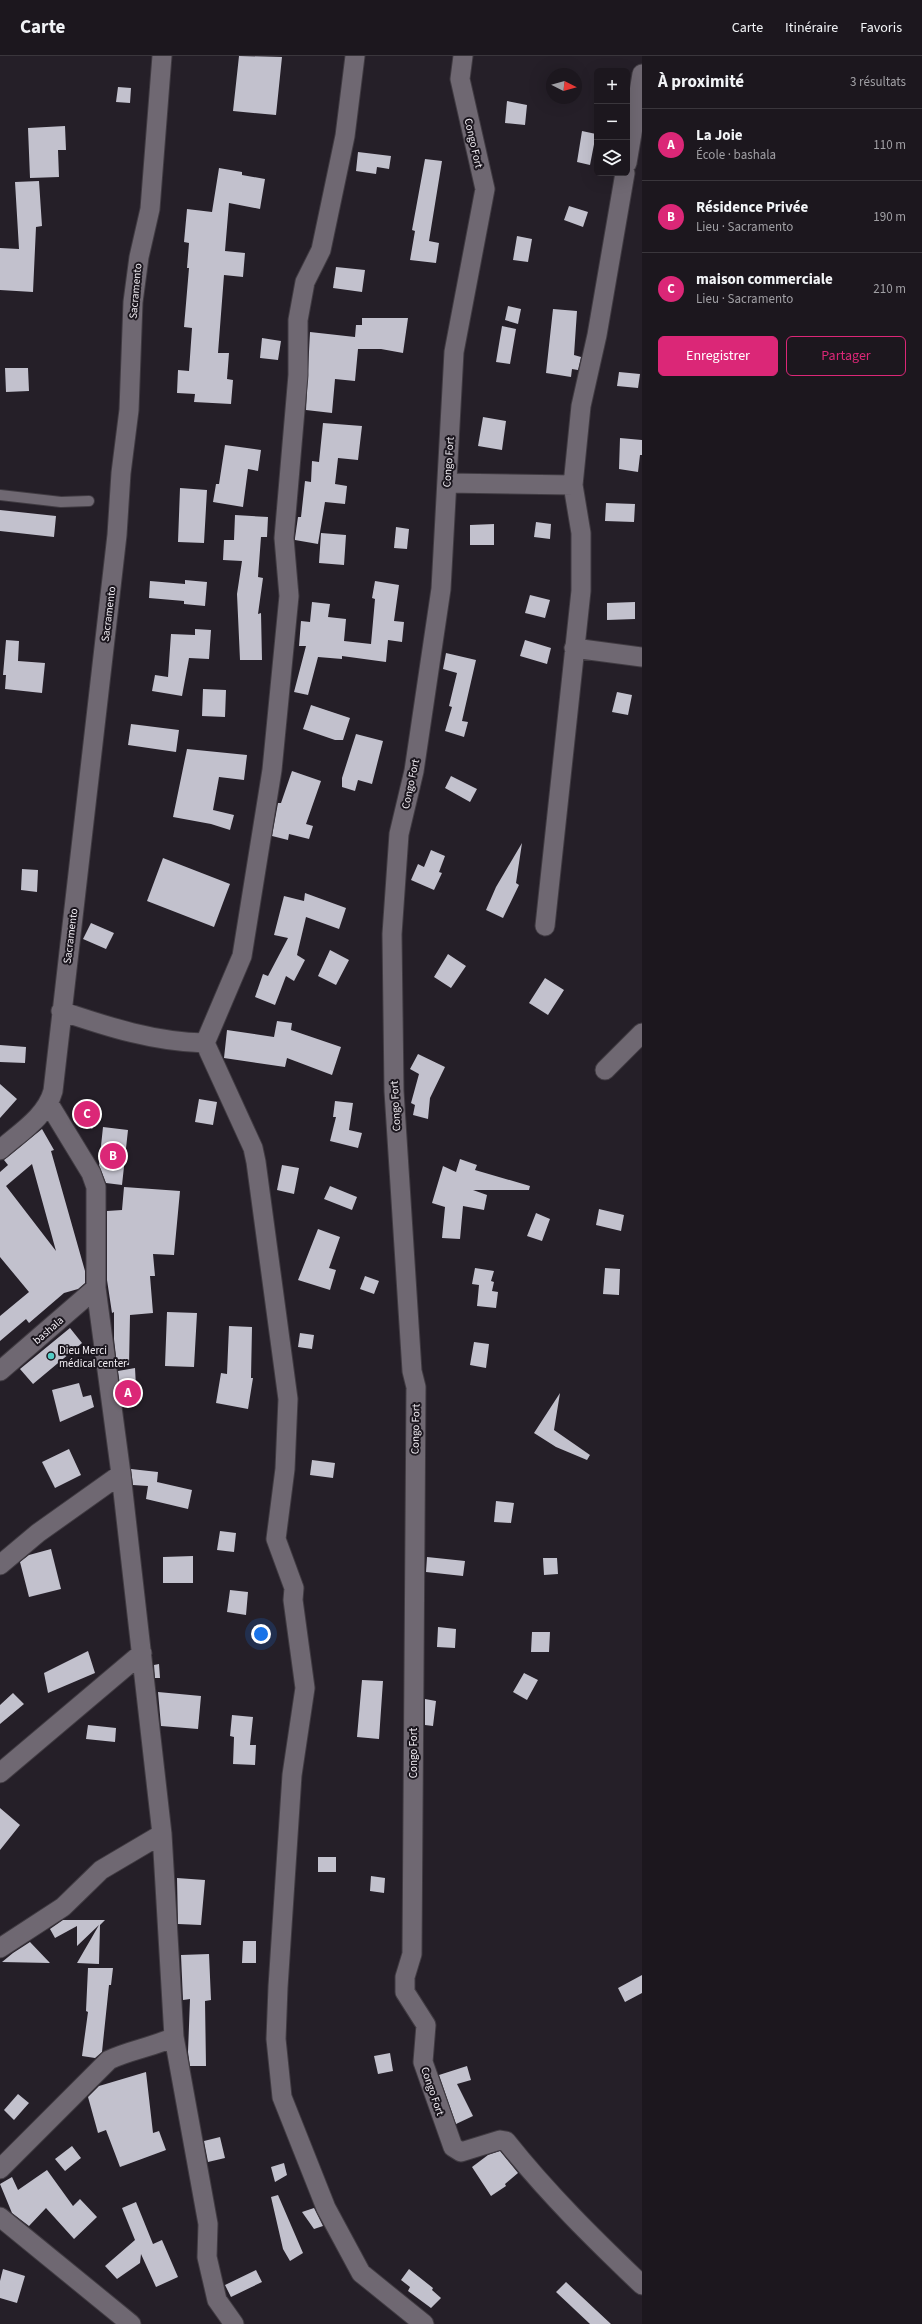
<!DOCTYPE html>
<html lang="fr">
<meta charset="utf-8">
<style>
:root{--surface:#1c171e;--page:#252027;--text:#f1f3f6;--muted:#a09fa4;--line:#3a363c;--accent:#db2777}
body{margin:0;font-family:"Source Sans 3",sans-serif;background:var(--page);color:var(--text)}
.controls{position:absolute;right:12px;top:12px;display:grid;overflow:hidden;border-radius:6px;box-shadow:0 4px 16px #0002}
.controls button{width:36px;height:36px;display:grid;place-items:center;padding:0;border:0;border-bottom:1px solid var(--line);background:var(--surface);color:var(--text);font:20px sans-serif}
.compass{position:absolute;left:546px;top:12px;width:36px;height:36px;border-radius:50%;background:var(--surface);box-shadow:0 4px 16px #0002;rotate:96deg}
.you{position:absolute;left:261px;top:1578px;width:14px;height:14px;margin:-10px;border:3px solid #fff;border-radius:50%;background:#1a73e8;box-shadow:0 0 0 6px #1a73e833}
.badge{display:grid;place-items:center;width:26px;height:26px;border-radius:50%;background:var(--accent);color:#fff;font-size:13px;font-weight:700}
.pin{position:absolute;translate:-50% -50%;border:2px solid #fff;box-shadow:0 1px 4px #0006}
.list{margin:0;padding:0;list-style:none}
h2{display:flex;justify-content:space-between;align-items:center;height:52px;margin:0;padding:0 16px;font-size:17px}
h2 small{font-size:13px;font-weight:400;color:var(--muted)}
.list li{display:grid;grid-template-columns:26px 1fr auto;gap:12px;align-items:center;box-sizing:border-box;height:72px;padding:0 16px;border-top:1px solid var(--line)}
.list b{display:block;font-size:15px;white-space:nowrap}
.list p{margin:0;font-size:13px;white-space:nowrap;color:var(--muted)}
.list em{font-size:13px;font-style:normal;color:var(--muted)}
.actions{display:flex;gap:8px;padding:12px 16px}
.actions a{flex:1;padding:9px 0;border:1px solid var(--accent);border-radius:6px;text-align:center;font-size:14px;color:var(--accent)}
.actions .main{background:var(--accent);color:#fff}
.icon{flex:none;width:22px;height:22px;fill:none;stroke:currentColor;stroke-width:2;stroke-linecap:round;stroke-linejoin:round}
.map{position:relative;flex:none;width:642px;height:2268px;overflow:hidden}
header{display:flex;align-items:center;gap:24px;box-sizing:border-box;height:56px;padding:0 20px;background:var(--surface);border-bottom:1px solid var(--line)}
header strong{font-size:19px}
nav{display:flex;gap:22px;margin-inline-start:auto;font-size:14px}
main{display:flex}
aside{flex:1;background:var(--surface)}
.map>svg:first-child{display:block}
.building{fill:#c2c1cd;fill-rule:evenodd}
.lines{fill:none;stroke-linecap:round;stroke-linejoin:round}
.lane-casing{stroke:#403b42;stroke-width:12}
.street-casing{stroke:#403b42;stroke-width:21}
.lane{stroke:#6f6872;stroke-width:10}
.street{stroke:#6f6872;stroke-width:19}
.poi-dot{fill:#54cdc7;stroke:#1b161e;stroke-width:1.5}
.labels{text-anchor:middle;stroke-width:4;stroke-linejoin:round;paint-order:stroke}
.street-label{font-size:11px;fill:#f2eef4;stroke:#1b161e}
.poi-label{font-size:11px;fill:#f2eef4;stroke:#1b161e;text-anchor:start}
</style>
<header>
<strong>Carte</strong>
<nav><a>Carte</a><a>Itinéraire</a><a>Favoris</a></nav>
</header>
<main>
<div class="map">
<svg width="642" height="2268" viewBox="0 0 642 2268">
<rect width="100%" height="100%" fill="#251f28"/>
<!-- building -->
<path class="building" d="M 239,0 L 282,1 L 276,59 L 233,55 Z
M 118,31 L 131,32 L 130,47 L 116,46 Z
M 507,45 L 527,49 L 525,69 L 505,67 Z
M 65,70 L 66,94 L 58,94 L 59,121 L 30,122 L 28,72 Z
M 582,75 L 596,78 L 590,109 L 577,106 Z
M 358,96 L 391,100 L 389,113 L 377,111 L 376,118 L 356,115 Z
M 425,103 L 442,105 L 429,185 L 439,187 L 436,207 L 410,204 L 415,175 L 412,174 Z
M 219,112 L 242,116 L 242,119 L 265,123 L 260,153 L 229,147 L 225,195 L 245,197 L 243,221 L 224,219 L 218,297 L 229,297 L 227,323 L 233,324 L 231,348 L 194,346 L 195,338 L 177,337 L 178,314 L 189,315 L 192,272 L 184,271 L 189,212 L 187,212 L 189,187 L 184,186 L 187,153 L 212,156 Z
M 39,125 L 42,170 L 36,171 L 33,236 L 0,234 L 0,192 L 19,193 L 15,126 Z
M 569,150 L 588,156 L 583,171 L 564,164 Z
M 517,180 L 532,183 L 528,206 L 513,204 Z
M 336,211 L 365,214 L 362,236 L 333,232 Z
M 508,250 L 521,253 L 518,268 L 505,264 Z
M 553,253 L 577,255 L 574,299 L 581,301 L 578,314 L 572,313 L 571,321 L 546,317 Z
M 362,262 L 408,262 L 403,297 L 381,293 L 358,293 L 355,325 L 335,323 L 332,357 L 306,354 L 310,276 L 355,281 L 356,269 L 362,269 Z
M 502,270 L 516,273 L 510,308 L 496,306 Z
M 262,282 L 281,285 L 278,304 L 260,302 Z
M 5,312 L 28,312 L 29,335 L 6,336 Z
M 619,316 L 640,318 L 638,332 L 617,330 Z
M 483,361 L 506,365 L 502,394 L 478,390 Z
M 323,367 L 362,370 L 358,404 L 338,402 L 335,428 L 347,430 L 345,448 L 325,446 L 318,488 L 295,484 L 295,482 L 298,461 L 301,461 L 305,425 L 311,426 L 312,405 L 319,406 Z
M 620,382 L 642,384 L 642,399 L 640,399 L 638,416 L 619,413 Z
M 225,389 L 261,394 L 258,415 L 248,413 L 243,451 L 213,446 L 216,428 L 219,428 Z
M 180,432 L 207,434 L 204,487 L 178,486 Z
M 606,447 L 635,448 L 634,466 L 605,465 Z
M 0,454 L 56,460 L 54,481 L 0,475 Z
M 235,459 L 268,461 L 267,481 L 261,481 L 258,521 L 263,522 L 258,558 L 261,557 L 262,604 L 240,604 L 237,538 L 242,505 L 223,504 L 224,484 L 234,484 Z
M 536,466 L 551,468 L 550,483 L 534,481 Z
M 494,468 L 494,489 L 470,489 L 470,469 Z
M 396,471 L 409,473 L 407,493 L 394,492 Z
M 321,477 L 346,479 L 344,509 L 319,507 Z
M 185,524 L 207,526 L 205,550 L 184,548 L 184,545 L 149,542 L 150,525 L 185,528 Z
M 375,525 L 399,529 L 394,565 L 404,566 L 402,586 L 388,584 L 386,606 L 342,600 L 342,603 L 318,601 L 308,639 L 294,636 L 306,590 L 299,590 L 301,565 L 310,566 L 312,546 L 330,548 L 328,561 L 346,563 L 344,585 L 371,588 L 375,543 L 372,542 Z
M 530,539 L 550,544 L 545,562 L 525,557 Z
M 635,546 L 635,563 L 607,564 L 607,547 Z
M 195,573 L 211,574 L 209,603 L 189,602 L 182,640 L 152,635 L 155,619 L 168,621 L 171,578 L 195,579 Z
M 6,584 L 19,585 L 18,605 L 45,607 L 42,637 L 5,633 L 6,619 L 3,619 Z
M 525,584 L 551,592 L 547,608 L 520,600 Z
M 446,597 L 476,604 L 462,665 L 468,666 L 464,681 L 445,675 L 452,651 L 449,650 L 457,617 L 443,613 Z
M 203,633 L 226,634 L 225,661 L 202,660 Z
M 617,636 L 632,639 L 628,659 L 612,656 Z
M 311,649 L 350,662 L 343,684 L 335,684 L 303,673 Z
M 131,668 L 179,674 L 176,696 L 128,689 Z
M 356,678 L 383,685 L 372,728 L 358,724 L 355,735 L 342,731 L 342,722 Z
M 187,693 L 247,699 L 244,724 L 219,721 L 213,754 L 234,759 L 230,774 L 211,768 L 173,761 Z
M 292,715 L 321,725 L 306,768 L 313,770 L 309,783 L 289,778 L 288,784 L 272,780 L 278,747 L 281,747 Z
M 451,720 L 477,733 L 470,746 L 445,732 Z
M 522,787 L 516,827 L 519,829 L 503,862 L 486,854 L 496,831 Z
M 431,794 L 445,800 L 439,816 L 442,817 L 434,834 L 411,824 L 418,808 L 424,811 Z
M 163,802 L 230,828 L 214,871 L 147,845 Z
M 22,813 L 38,814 L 37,836 L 21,834 Z
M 305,837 L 346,852 L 339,873 L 306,861 L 297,899 L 305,904 L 294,925 L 286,920 L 275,949 L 255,941 L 263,918 L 268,920 L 288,882 L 274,879 L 284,840 L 304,845 Z
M 91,867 L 114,877 L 106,893 L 83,883 Z
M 330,894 L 349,904 L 336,929 L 318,920 Z
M 448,898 L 466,910 L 451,932 L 434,921 Z
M 545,922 L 564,934 L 548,959 L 529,947 Z
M 277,965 L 292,967 L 291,974 L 341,991 L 332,1019 L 287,1002 L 285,1011 L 224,1002 L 227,974 L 274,981 Z
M 0,989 L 26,991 L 25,1007 L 0,1006 Z
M 418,998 L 445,1011 L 430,1042 L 428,1063 L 413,1059 L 415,1049 L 411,1047 L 419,1018 L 410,1013 Z
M 0,1028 L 17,1043 L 0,1062 Z
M 199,1043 L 217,1046 L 213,1069 L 195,1066 Z
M 82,1044 L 102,1058 L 92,1073 L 72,1059 Z
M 335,1045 L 353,1047 L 349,1074 L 362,1077 L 358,1092 L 330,1085 L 336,1061 L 333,1061 Z
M 103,1071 L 128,1074 L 122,1129 L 106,1127 L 99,1109 Z
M 42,1073 L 54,1094 L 51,1095 L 85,1215 L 85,1227 L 78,1233 L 64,1237 L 29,1267 L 26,1263 L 0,1285 L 0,1260 L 29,1236 L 0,1201 L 0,1116 L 8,1109 L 4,1104 ZM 32,1108 L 56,1195 L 6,1130 Z
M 460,1103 L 477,1109 L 475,1114 L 530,1130 L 529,1134 L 473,1134 L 487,1139 L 484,1154 L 463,1150 L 460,1183 L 442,1182 L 445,1151 L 432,1147 L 443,1110 L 456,1116 Z
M 282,1109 L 299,1112 L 294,1138 L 277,1134 Z
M 330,1130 L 357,1141 L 352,1154 L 324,1143 Z
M 124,1131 L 180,1135 L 174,1199 L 153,1198 L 155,1220 L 150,1220 L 153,1257 L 130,1259 L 129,1309 L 117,1309 L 114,1283 L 114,1256 L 112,1257 L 107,1224 L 107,1155 L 122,1154 Z
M 599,1153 L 624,1159 L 621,1175 L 596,1169 Z
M 536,1157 L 550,1163 L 542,1185 L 527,1180 Z
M 318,1173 L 340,1181 L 329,1212 L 336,1214 L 330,1234 L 298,1224 Z
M 475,1212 L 494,1215 L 491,1225 L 494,1226 L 492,1235 L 498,1236 L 496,1252 L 477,1250 L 479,1229 L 472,1228 Z
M 605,1212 L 620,1213 L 619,1239 L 603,1238 Z
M 365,1220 L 379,1225 L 374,1238 L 360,1233 Z
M 167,1256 L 197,1257 L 194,1311 L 165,1310 Z
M 229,1270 L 252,1271 L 251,1322 L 253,1322 L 248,1353 L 216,1347 L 221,1317 L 227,1318 Z
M 70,1272 L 82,1287 L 33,1328 L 20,1313 Z
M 300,1277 L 314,1279 L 312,1293 L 298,1291 Z
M 474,1286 L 489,1288 L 486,1312 L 470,1309 Z
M 135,1312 L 137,1349 L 123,1350 L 118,1315 Z
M 79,1327 L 83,1341 L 91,1339 L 94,1351 L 60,1366 L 52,1334 Z
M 560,1337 L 554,1374 L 590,1399 L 587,1404 L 556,1391 L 534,1377 Z
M 69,1393 L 81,1419 L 55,1432 L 42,1406 Z
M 312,1404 L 335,1407 L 333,1422 L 310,1419 Z
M 131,1413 L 158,1416 L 157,1426 L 192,1434 L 188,1453 L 146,1443 L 148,1430 L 133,1429 Z
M 496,1445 L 514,1447 L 511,1467 L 494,1466 Z
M 220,1475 L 236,1477 L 234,1496 L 217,1494 Z
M 51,1493 L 61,1533 L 29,1541 L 20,1506 L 29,1499 Z
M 193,1500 L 193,1527 L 163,1527 L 163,1501 Z
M 427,1501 L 465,1505 L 463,1520 L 426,1516 Z
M 543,1502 L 557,1502 L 558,1518 L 544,1519 Z
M 230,1534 L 248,1536 L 246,1559 L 227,1556 Z
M 438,1571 L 456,1573 L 455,1592 L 437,1591 Z
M 532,1576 L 550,1576 L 549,1596 L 531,1596 Z
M 88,1595 L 95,1617 L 48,1637 L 44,1617 Z
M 159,1608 L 160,1622 L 155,1622 L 154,1609 Z
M 524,1617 L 538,1624 L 527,1644 L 513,1636 Z
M 362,1624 L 383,1625 L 379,1683 L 357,1681 Z
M 158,1636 L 201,1640 L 198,1673 L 161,1670 Z
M 13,1637 L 24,1648 L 0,1668 L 0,1649 Z
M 425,1643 L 436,1645 L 433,1670 L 425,1669 Z
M 232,1659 L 253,1661 L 250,1689 L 256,1689 L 255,1709 L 233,1708 L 234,1681 L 230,1680 Z
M 88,1669 L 116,1672 L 115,1686 L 86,1683 Z
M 0,1752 L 20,1769 L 0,1794 Z
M 318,1801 L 336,1801 L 336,1816 L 318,1816 Z
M 371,1820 L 385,1822 L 384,1837 L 370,1835 Z
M 177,1822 L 205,1824 L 201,1869 L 178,1868 Z
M 63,1864 L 105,1864 L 100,1869 L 99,1908 L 77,1907 L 99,1869 L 77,1890 L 77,1870 L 55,1882 L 50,1873 Z
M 243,1885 L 256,1885 L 256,1907 L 242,1907 Z
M 30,1886 L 50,1907 L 2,1906 L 13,1897 Z
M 209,1898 L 211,1944 L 205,1945 L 206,2010 L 190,2010 L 188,1996 L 190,1943 L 183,1944 L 181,1899 Z
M 88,1912 L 113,1912 L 111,1929 L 109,1929 L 102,1996 L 95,2002 L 82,2000 L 88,1956 L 86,1955 Z
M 642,1919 L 642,1937 L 625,1946 L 618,1932 Z
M 390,1997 L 393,2015 L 378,2018 L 374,2000 Z
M 467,2010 L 471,2024 L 457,2028 L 473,2060 L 456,2068 L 439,2019 Z
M 146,2016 L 153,2077 L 159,2075 L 166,2094 L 120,2111 L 106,2074 L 98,2077 L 88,2041 L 99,2030 Z
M 18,2038 L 29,2047 L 14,2064 L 4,2054 Z
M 220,2081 L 225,2102 L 208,2106 L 204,2085 Z
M 72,2090 L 81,2102 L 65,2115 L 55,2103 Z
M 500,2095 L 518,2117 L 505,2128 L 506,2130 L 491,2140 L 472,2111 L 488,2099 Z
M 284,2107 L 287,2119 L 275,2126 L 271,2111 Z
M 47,2114 L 73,2150 L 80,2143 L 97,2161 L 74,2183 L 46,2152 L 29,2170 L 12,2157 L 0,2128 L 12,2121 L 18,2134 Z
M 278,2139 L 303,2197 L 290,2205 L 283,2193 L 271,2141 Z
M 136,2146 L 153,2188 L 162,2184 L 178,2221 L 156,2231 L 141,2198 L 140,2207 L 117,2223 L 105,2210 L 135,2184 L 122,2152 Z
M 314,2152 L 323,2170 L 314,2173 L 302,2156 Z
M 3,2213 L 25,2220 L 17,2247 L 0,2242 L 0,2225 Z
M 409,2213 L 433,2232 L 432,2234 L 441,2242 L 431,2252 L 408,2235 L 410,2231 L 401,2224 Z
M 256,2214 L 262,2226 L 231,2241 L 225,2229 Z
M 566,2226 L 611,2268 L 590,2268 L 556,2236 Z"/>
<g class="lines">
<!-- lane casing -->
<g class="lane-casing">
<path id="lane" d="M 0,439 L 61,446 L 89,445"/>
</g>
<!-- street casing -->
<g class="street-casing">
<path id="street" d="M 463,0 L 460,23 L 485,133 L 454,296 L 441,533 L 414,715 L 399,778 L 392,878 L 394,1035 L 412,1315 L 416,1331 L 412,1898 L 405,1921 L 405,1936 L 426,1969 L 423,2006 L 453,2091 L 461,2096 L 500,2084 L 506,2085 C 548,2138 594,2183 642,2229
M 627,107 L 642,18
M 447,427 L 573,429
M 574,592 L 642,601
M 545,870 L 581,535 L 581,477 L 573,429 L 581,350 L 597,279 L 625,117
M 61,955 C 108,971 155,986 205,987 L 242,900 L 272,714 L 289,540 L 284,482 L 298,319 L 298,264 L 305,226 L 321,194 L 345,80 L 355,0
M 205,987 L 253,1092 L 256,1106 L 288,1343 L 285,1413 L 276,1483 L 294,1532 L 293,1544 L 305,1632 L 292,1719 L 278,1931 L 276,1983 L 282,2041 L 326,2152 L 361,2217 L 424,2268
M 605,1014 L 642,977
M 49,1048 L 91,1117 L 96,1131 L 96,1232 L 121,1418 L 162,1778 L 174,1981 L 208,2168 L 207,2201 L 217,2244 L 234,2268
M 0,1094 C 19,1077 46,1061 53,1035 L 117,479 L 121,417 L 129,354 L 133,246 L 139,201 L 150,153 L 162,0
M 0,1315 L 96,1232
M 0,1509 L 38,1477 L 121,1418
M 0,1717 L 142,1597
M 0,1892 L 63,1851 L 101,1814 L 162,1778
M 0,2113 L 109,2004 C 130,1994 153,1991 174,1981
M 0,2161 L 131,2268"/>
</g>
<!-- lane -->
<use href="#lane" class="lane"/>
<!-- street -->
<use href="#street" class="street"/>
</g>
<!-- markers -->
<circle class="poi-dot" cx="51" cy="1300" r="4"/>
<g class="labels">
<!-- street labels -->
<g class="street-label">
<text transform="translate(474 87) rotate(77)" y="4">Congo Fort</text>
<text transform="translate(135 235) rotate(-85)" y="4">Sacramento</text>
<text transform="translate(448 406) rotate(-86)" y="4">Congo Fort</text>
<text transform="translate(108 558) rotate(-83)" y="4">Sacramento</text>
<text transform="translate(410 728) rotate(-78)" y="4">Congo Fort</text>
<text transform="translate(70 880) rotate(-83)" y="4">Sacramento</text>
<text transform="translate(395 1050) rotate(-93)" y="4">Congo Fort</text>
<text transform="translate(48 1274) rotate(-41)" y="4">bashala</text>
<text transform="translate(415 1373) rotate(-89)" y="4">Congo Fort</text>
<text transform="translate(413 1697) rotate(-90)" y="4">Congo Fort</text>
<text transform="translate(433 2035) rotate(71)" y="4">Congo Fort</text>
</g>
<!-- poi labels -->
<g class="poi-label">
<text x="59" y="1298">Dieu Merci<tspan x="59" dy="13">médical center</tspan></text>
</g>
</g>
</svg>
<div class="controls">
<button>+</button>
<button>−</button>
<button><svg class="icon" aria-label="layers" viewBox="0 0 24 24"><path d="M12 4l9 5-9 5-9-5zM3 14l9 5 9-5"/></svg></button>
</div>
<svg class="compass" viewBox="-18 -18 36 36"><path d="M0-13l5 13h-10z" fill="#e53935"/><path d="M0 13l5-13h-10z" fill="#a09fa4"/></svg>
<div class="you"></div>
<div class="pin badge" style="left:128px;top:1337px">A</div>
<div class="pin badge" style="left:113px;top:1100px">B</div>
<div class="pin badge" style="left:87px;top:1058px">C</div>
</div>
<aside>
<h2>À proximité<small>3 résultats</small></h2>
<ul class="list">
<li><span class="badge">A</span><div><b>La Joie</b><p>École · bashala</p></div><em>110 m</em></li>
<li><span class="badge">B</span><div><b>Résidence Privée</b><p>Lieu · Sacramento</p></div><em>190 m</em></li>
<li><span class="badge">C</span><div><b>maison commerciale</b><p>Lieu · Sacramento</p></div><em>210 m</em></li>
</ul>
<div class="actions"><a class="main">Enregistrer</a><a>Partager</a></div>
</aside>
</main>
